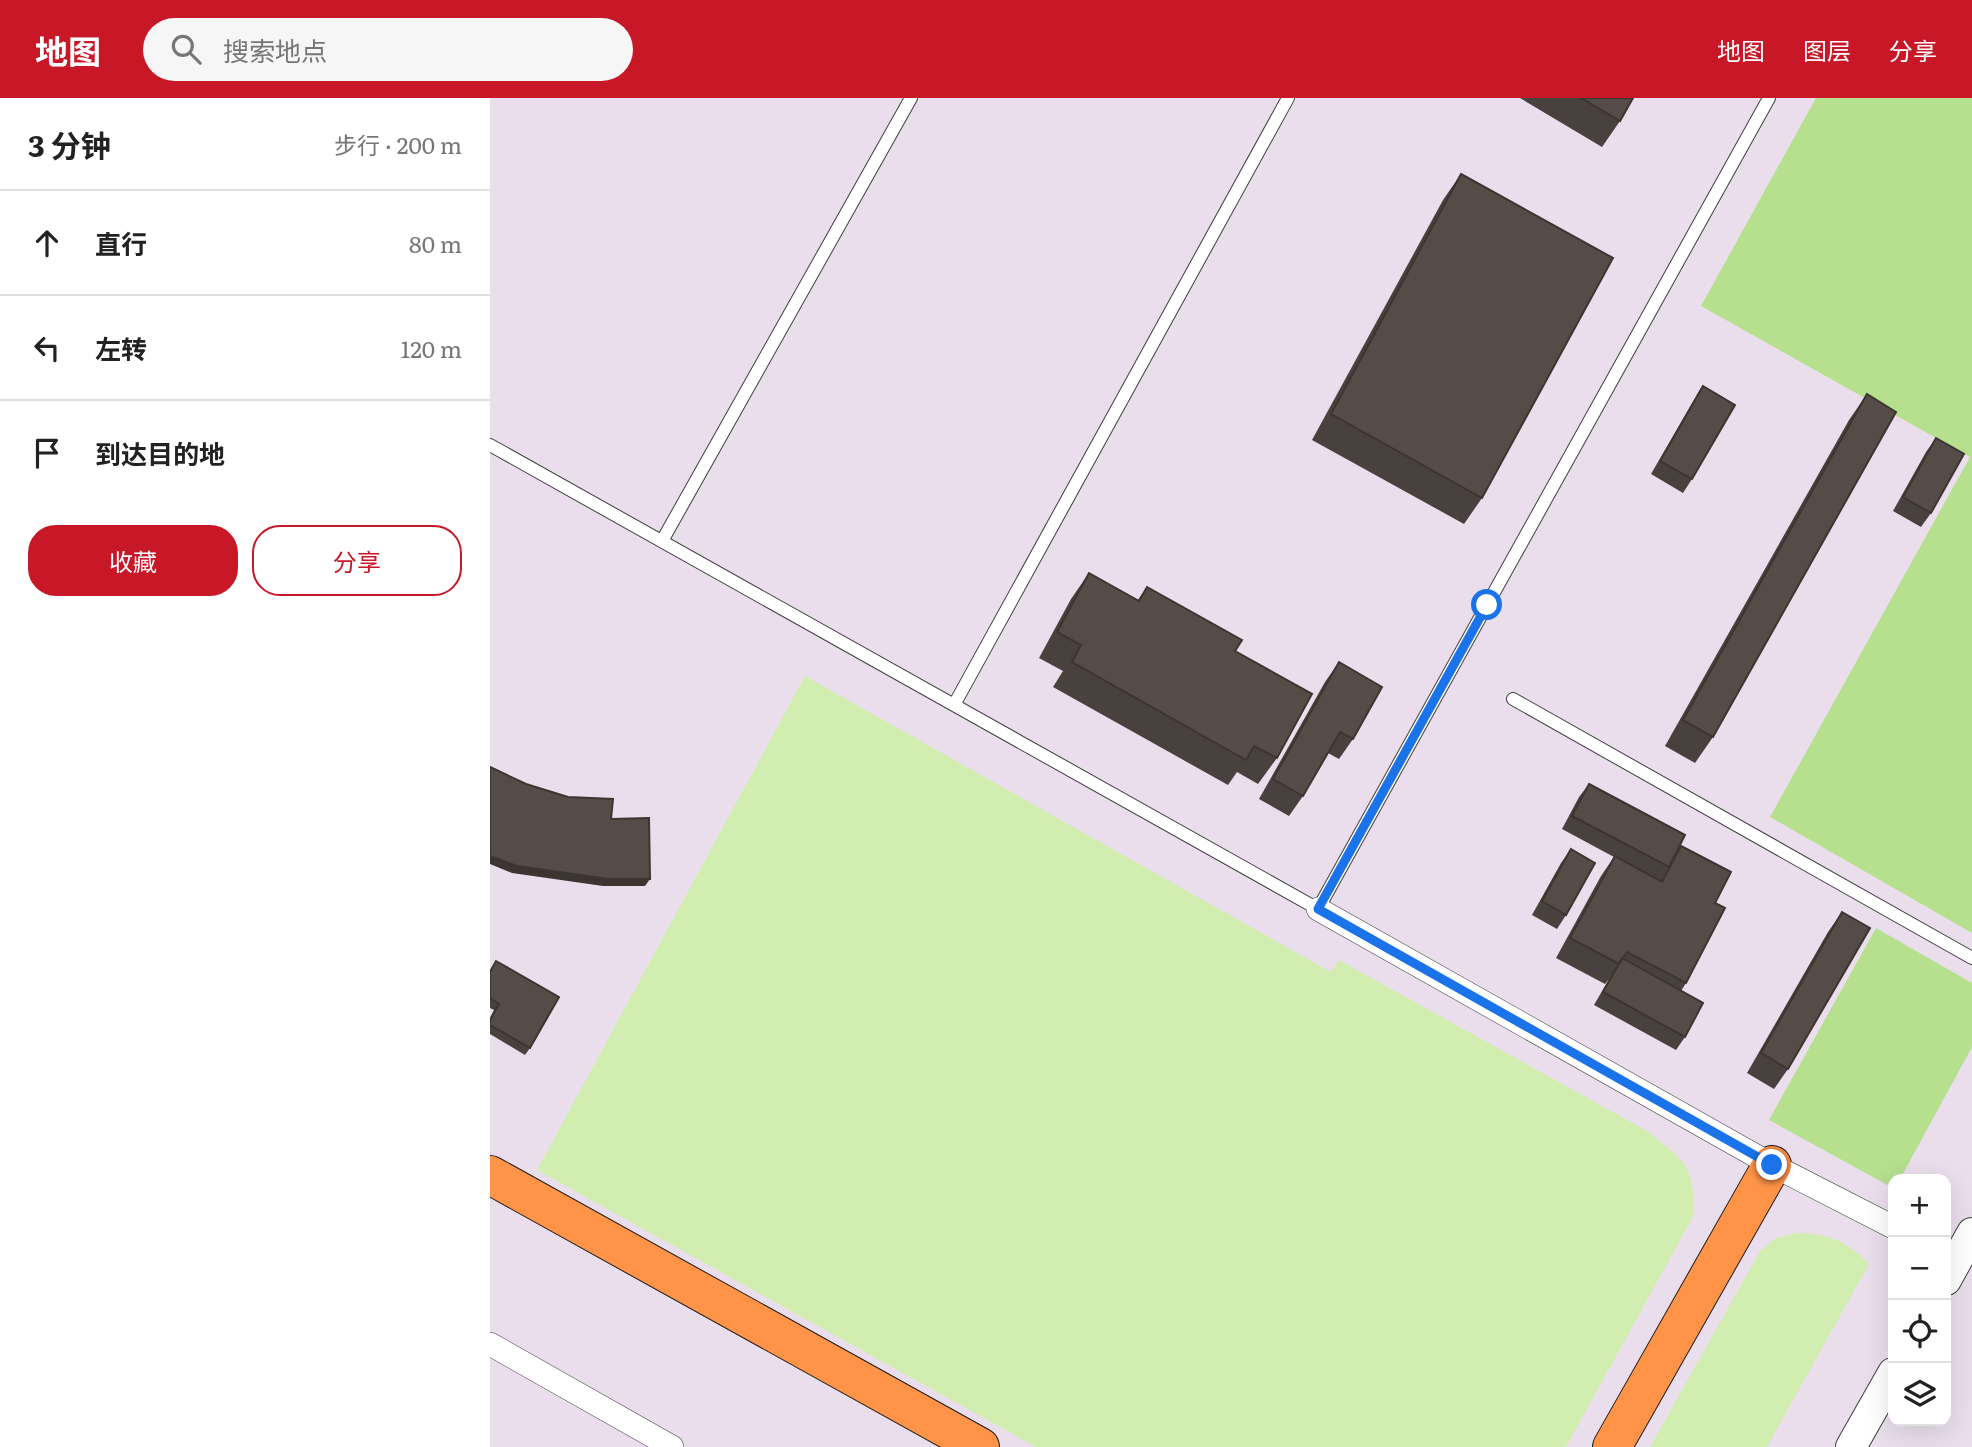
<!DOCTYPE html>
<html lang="zh">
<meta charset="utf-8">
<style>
:root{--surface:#fff;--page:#f6f6f6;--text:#222;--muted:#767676;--line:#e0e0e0;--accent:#c81727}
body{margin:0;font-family:Literata,"Noto Sans SC",serif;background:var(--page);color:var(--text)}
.controls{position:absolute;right:21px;bottom:21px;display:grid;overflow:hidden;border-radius:14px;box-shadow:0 7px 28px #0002}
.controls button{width:63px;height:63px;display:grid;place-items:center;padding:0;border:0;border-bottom:2px solid var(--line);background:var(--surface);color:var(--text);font:35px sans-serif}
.stop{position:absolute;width:21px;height:21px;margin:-16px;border:5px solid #1a73e8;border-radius:50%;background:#fff}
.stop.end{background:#1a73e8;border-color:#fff;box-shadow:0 2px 7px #0008}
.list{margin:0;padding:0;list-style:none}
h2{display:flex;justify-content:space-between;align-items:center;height:91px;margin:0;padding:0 28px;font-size:30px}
h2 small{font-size:23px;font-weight:400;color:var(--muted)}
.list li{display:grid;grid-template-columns:46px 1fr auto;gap:21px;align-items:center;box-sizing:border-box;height:105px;padding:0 28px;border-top:2px solid var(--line)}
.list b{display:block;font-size:26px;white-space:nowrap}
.list em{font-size:23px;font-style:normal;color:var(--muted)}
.actions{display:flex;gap:14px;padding:21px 28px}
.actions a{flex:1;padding:16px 0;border:2px solid var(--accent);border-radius:28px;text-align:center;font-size:24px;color:var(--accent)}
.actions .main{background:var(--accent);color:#fff}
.icon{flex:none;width:38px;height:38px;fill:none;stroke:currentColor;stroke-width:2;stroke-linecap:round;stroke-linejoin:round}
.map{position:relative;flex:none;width:1482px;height:1349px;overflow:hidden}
header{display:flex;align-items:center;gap:42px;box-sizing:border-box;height:98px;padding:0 35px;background:var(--accent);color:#fff}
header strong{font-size:33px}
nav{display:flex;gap:38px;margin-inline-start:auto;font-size:24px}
.search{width:490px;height:63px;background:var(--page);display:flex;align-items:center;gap:18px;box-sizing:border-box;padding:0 24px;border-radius:38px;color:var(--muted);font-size:26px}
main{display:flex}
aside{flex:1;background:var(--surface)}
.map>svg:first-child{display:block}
.industrial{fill:#eadeec;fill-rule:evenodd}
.green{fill:#d2edb0}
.forest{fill:#b6df8e}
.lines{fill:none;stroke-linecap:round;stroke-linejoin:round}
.service-casing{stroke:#3e3e3e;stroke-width:14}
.minor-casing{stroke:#3e3e3e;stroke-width:24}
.tertiary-casing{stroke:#3e3e3e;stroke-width:32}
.motorway-casing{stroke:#1c1c1c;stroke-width:40}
.service{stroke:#fff;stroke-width:12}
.minor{stroke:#fff;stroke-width:23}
.tertiary{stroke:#fff;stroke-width:30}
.motorway{stroke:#ff9348;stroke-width:38}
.wall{fill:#49413d}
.shaded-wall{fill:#3c3532}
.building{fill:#554c47;stroke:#3c3532;stroke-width:2}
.route{stroke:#1a73e8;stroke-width:9}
</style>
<header>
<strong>地图</strong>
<div class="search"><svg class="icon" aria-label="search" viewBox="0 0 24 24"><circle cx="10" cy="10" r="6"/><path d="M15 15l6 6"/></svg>搜索地点</div>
<nav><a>地图</a><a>图层</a><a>分享</a></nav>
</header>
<main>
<aside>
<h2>3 分钟<small>步行 · 200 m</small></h2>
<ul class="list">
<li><svg class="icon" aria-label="ahead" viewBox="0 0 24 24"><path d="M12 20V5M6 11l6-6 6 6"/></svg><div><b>直行</b></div><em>80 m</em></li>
<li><svg class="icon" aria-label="left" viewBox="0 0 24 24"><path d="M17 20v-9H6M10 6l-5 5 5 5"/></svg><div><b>左转</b></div><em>120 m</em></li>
<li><svg class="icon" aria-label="arrive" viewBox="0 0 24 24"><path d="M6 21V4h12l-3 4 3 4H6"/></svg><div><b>到达目的地</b></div></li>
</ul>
<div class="actions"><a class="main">收藏</a><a>分享</a></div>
</aside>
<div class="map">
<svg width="1482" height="1349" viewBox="0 0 1482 1349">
<rect width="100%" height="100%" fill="#fffaea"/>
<!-- industrial -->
<path class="industrial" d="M 0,0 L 1482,0 L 1482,1349 L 0,1349 ZM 1403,1081 L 1456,1081 L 1456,1323 L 1403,1323 Z"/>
<!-- green -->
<path class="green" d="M 315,578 L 841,874 L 849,862 L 1159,1034 C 1196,1065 1204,1066 1204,1117 L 1076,1349 L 546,1349 L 47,1072 Z
M 1307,1135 C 1338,1135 1357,1143 1379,1166 L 1277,1349 L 1160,1349 L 1270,1153 L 1286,1140 Z"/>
<!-- forest -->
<path class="forest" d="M 1326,0 L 1482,0 L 1482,835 L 1280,719 L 1480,359 L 1211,208 Z
M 1386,830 L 1482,885 L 1482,949 L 1410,1081 L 1403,1081 L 1403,1090 L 1279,1022 Z"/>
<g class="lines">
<!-- service casing -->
<g class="service-casing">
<path id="service" d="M 0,347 L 828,811 L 1279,0
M 172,443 L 421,0
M 1023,601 L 1482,860
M 464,607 L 798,0"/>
</g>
<!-- minor casing -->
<g class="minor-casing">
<path id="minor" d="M 828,811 L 1282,1067 L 1403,1129
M 0,1246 L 182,1349"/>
</g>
<!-- tertiary casing -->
<g class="tertiary-casing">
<path id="tertiary" d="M 1456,1182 L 1482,1135
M 1361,1349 L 1403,1275"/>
</g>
<!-- motorway casing -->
<g class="motorway-casing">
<path id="motorway" d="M 0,1077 L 490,1349
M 1122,1349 L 1282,1067"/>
</g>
<!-- service -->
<use href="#service" class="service"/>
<!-- minor -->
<use href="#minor" class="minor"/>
<!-- tertiary -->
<use href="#tertiary" class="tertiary"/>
<!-- motorway -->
<use href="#motorway" class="motorway"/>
</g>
<!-- wall -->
<path class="wall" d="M 1030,0 L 1143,0 L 1130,23 L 1112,49 Z
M 971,76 L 992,400 L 974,426 L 822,342 L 953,102 Z
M 1213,288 L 1202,381 L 1193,395 L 1161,376 L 1204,302 Z
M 1377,296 L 1223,639 L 1205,665 L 1175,648 L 1359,322 Z
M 1446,340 L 1441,415 L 1431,429 L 1403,413 L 1436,354 Z
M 599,475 L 648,502 L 657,489 L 745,553 L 787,660 L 768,686 L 747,674 L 738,687 L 563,589 L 573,573 L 549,560 L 581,501 Z
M 849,564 L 863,641 L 849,661 L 838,655 L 813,698 L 799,718 L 769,701 L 835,584 Z
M 1099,686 L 1186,756 L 1191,748 L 1225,805 L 1196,885 L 1191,893 L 1195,939 L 1186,952 L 1104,907 L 1119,881 L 1115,886 L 1066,860 L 1111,778 L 1124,759 L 1072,731 L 1089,699 Z
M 1081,751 L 1076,817 L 1067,831 L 1042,817 L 1071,765 Z
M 1352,814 L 1298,971 L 1284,991 L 1257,975 L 1338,834 Z
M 6,863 L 40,950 L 35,957 L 0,936 L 0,920 L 4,912 L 0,910 L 0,872 Z"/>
<!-- shaded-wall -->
<path class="shaded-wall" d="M 0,758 L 160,781 L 155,788 L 113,788 L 22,775 L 0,766 Z"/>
<!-- building -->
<path class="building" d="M 1091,0 L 1143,0 L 1130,23 Z
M 971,76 L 1123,160 L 992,400 L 841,316 Z
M 1213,288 L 1245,307 L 1202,381 L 1170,363 Z
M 1377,296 L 1406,314 L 1223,639 L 1193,622 Z
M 1446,340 L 1474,356 L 1441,415 L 1413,399 Z
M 599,475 L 649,503 L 657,489 L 752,542 L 745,553 L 822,596 L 787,660 L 764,648 L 756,662 L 582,564 L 591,547 L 567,534 Z
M 849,564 L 892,589 L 863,641 L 850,634 L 813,698 L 783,681 Z
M 0,669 L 36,686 L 78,699 L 123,701 L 121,721 L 159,720 L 160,781 L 118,781 L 27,768 L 0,758 Z
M 1099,686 L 1195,737 L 1179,769 L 1082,718 Z
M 1191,748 L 1241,774 L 1225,805 L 1235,810 L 1196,885 L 1137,854 L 1129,866 L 1080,840 L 1125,758 L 1172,784 Z
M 1081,751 L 1105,765 L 1076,817 L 1052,803 Z
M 1352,814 L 1380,830 L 1298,971 L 1271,955 Z
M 1132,860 L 1213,905 L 1195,939 L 1113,894 Z
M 6,863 L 69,899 L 40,950 L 0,927 L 0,922 L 9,906 L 0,900 L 0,874 Z"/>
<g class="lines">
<!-- route -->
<path class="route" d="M 997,507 L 828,811 L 1282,1067"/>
</g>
</svg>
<div class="controls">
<button>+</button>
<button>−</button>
<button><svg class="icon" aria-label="locate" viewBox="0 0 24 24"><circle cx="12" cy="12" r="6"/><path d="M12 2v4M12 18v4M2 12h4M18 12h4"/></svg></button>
<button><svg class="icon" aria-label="layers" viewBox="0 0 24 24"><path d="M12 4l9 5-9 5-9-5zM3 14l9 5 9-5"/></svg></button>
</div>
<div class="stop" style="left:997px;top:507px"></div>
<div class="stop end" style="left:1282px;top:1067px"></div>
</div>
</main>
